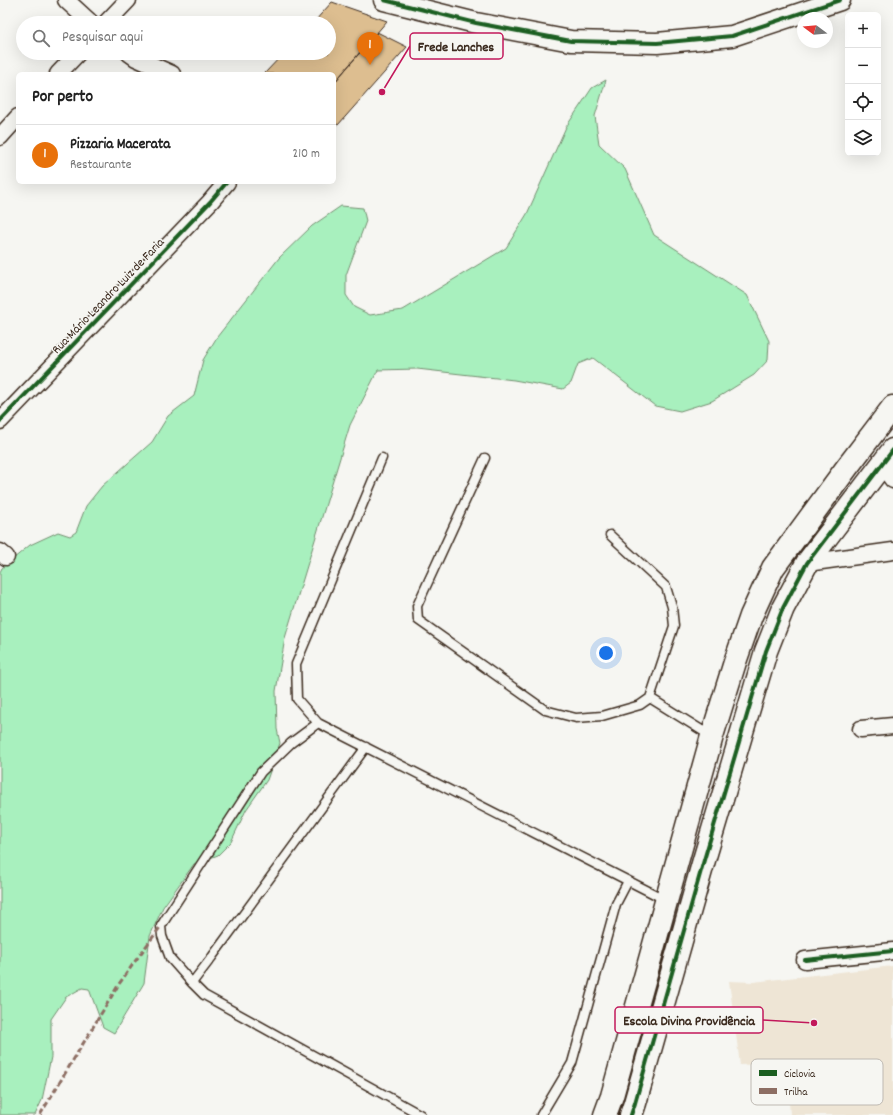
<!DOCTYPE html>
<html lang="pt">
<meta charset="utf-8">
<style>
:root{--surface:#fff;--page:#f2f2f2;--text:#222;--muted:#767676;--line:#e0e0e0;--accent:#1a73e8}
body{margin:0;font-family:Dekko,sans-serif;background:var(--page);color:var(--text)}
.controls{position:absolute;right:12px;top:12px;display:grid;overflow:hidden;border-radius:6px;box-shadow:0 4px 16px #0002}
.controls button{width:36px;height:36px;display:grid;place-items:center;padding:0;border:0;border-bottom:1px solid var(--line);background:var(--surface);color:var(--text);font:20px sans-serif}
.compass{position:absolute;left:797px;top:12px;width:36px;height:36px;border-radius:50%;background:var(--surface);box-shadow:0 4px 16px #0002;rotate:286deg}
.you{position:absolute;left:606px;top:653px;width:14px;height:14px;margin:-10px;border:3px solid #fff;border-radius:50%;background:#1a73e8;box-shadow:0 0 0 6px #1a73e833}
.badge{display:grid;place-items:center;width:26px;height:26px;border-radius:50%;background:var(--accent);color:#fff;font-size:13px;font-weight:700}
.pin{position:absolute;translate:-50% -33px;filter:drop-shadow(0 1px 2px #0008)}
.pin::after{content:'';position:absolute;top:21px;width:14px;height:12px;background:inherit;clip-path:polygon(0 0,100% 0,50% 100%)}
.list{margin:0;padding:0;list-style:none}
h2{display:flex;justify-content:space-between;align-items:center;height:52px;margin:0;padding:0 16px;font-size:17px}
h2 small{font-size:13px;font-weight:400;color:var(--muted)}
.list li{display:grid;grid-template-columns:26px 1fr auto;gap:12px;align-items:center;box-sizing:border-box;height:60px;padding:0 16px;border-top:1px solid var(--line)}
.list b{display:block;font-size:15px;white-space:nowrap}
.list p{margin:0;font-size:13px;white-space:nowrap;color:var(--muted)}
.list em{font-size:13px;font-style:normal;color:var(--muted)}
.icon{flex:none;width:22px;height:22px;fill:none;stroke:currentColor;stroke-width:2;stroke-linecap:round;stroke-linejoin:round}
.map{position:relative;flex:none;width:893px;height:1115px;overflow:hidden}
.search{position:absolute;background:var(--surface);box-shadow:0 4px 16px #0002;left:16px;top:16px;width:320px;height:44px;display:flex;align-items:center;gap:10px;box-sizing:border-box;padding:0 14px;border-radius:22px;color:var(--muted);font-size:15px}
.panel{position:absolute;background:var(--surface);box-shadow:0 4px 16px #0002;left:16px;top:72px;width:320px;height:112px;border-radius:6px}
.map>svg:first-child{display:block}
.built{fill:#eee5d5}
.green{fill:#a8f0be;stroke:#728d6e}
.building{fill:#ddbe90;stroke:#3b2a1e}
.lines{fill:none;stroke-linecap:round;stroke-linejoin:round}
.service-casing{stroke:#3b2a1e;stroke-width:11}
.minor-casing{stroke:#3b2a1e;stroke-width:19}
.tertiary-casing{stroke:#3b2a1e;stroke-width:23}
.primary-casing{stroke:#3b2a1e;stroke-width:25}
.service{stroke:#f6f6f2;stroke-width:8}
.minor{stroke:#f6f6f2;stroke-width:16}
.tertiary{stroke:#f6f6f2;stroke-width:20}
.primary{stroke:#f6f6f2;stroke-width:22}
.quiet{stroke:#8d6e63;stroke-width:3;stroke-dasharray:6 3;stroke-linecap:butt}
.cycleway-casing{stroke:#f6f6f2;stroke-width:6}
.cycleway{stroke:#1b5e20;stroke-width:4}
.labels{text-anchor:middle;stroke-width:3;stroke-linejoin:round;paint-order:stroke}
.street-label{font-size:13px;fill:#3b2a1e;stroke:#f6f6f2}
.key{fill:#f6f6f2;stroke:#beb9b2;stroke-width:1}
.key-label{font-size:11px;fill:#3b2a1e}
.leader{fill:none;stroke:#c2185b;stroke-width:1.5}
.callout-dot{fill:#c2185b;stroke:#f6f6f2;stroke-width:1.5}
.callout{fill:#f6f6f2;stroke:#c2185b;stroke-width:1.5}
.callout-label{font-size:14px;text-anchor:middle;font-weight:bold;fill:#3b2a1e}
</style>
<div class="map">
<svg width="893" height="1115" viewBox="0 0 893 1115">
<rect width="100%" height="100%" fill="#f6f6f2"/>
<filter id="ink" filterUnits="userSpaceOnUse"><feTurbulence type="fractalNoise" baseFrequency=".025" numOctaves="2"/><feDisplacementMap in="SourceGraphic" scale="8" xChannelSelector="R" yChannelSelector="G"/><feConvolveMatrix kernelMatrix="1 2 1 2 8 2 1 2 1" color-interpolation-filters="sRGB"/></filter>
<g filter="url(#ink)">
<!-- built -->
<path class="built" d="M 893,966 L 893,1115 L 790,1115 L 786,1063 L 740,1065 L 729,981 L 753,982 Z"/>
<!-- green -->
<path class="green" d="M 606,80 L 595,116 L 599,144 L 625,169 L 654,235 L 747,295 L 769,341 L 768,360 L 754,375 L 712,401 L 680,411 L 655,406 L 593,358 L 578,364 L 571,383 L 563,389 L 514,380 L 417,369 L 378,370 L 350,425 L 285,638 L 276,691 L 277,729 L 280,743 L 267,780 L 246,810 L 231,842 L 218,855 L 194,864 L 163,907 L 150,936 L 144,983 L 114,1033 L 103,1027 L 89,989 L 82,988 L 66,997 L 51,1019 L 51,1057 L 42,1100 L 35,1115 L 0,1115 L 0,572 L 2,568 L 30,545 L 58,532 L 70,536 L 76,532 L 86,506 L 102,486 L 152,442 L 168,416 L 194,396 L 203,360 L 217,337 L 279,258 L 312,226 L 341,206 L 363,208 L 366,221 L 346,275 L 346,295 L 354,307 L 370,315 L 403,310 L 506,248 L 527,214 L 566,127 L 592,88 Z"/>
<!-- building -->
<path class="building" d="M 332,2 L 387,21 L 334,83 L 334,74 L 264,74 L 284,53 L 329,53 L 329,23 L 313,23 Z
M 377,32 L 407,47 L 338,125 L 334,122 L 334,83 Z"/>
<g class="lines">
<!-- service casing -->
<g class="service-casing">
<path id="service" d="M 382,458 L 296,664 L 297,699 L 318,723 L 666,900
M 485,458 L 417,606 L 418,620 L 545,710 L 576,718 L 602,716 L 640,705 L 650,698 L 711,736
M 610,535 L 666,587 L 672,607 L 674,626 L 650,698
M 366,747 L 212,957 L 192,983 L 204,995 L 421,1115
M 192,983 L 170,958 L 162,936 L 161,926 L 168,915 L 261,772 L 291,743 L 318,723
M 541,1115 L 572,1063 L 616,904 L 628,881"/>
</g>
<!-- minor casing -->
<g class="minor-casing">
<path id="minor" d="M 66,0 L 91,23
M 106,23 L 128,0
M 129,53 L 136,58 L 172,74
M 58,74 L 78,53
M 0,137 L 18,117
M 0,421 L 210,202 L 227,182
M 882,465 L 893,480
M 0,552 L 6,557
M 807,563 L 893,551
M 861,729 L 893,726
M 805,960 L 893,951"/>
</g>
<!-- tertiary casing -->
<g class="tertiary-casing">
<path id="tertiary" d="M 384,0 L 476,23 L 571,41 L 657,43 L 732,36 L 840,0"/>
</g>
<!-- primary casing -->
<g class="primary-casing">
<path id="primary" d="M 605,1115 L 612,1096 L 712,736 L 735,662 L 751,616 L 773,568 L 848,466 L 893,407
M 631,1115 L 635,1103 L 704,860 L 766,651 L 783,608 L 807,563 L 893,450"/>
</g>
<!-- service -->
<use href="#service" class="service"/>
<!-- minor -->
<use href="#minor" class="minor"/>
<!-- tertiary -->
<use href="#tertiary" class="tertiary"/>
<!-- primary -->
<use href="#primary" class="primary"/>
<!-- quiet -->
<path class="quiet" d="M 40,1115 L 119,984 L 136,960 L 161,926"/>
<!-- cycleway casing -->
<g class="cycleway-casing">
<path id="cycleway" d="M 384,0 L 476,23 L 571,41 L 657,43 L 732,36 L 840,0
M 0,421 L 210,202 L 227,182
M 805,960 L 893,951
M 631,1115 L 635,1103 L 704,860 L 766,651 L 783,608 L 807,563 L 893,450"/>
</g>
<!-- cycleway -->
<use href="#cycleway" class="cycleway"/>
</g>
</g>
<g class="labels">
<!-- street labels -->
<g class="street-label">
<text transform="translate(107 295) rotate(-46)" y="5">Rua Mário Leandro Luiz de Faria</text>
</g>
</g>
<!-- legend -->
<rect x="751" y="1059" width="132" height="46" rx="6" class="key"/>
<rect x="759" y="1070" width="18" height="6" fill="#1b5e20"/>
<rect x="759" y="1088" width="18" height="6" fill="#8d6e63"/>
<g class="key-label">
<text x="784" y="1077">Ciclovia</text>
<text x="784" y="1095">Trilha</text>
</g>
<!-- callouts -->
<path class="leader" d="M382 92L410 46M814 1023L763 1020"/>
<g class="callout-dot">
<circle cx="382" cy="92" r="4"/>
<circle cx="814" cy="1023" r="4"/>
</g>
<g class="callout">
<rect x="410" y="33" width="93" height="26" rx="4"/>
<rect x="615" y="1007" width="148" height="26" rx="4"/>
</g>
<g class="callout-label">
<text x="456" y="51">Frede Lanches</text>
<text x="689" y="1025">Escola Divina Providência</text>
</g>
</svg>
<div class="controls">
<button>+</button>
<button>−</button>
<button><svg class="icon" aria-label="locate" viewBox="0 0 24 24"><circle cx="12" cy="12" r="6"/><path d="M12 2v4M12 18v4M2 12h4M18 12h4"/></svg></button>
<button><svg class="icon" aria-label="layers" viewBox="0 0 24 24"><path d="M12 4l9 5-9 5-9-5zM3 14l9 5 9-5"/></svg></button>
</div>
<svg class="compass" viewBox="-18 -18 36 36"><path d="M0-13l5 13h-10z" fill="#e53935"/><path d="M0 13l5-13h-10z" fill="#767676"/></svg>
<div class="you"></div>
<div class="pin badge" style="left:370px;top:65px;background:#e8710a">1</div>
<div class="search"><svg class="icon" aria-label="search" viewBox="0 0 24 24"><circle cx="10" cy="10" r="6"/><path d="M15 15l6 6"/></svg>Pesquisar aqui</div>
<section class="panel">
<h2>Por perto<small></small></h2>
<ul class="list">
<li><span class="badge" style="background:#e8710a">1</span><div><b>Pizzaria Macerata</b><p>Restaurante</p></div><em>210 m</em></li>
</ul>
</section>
</div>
